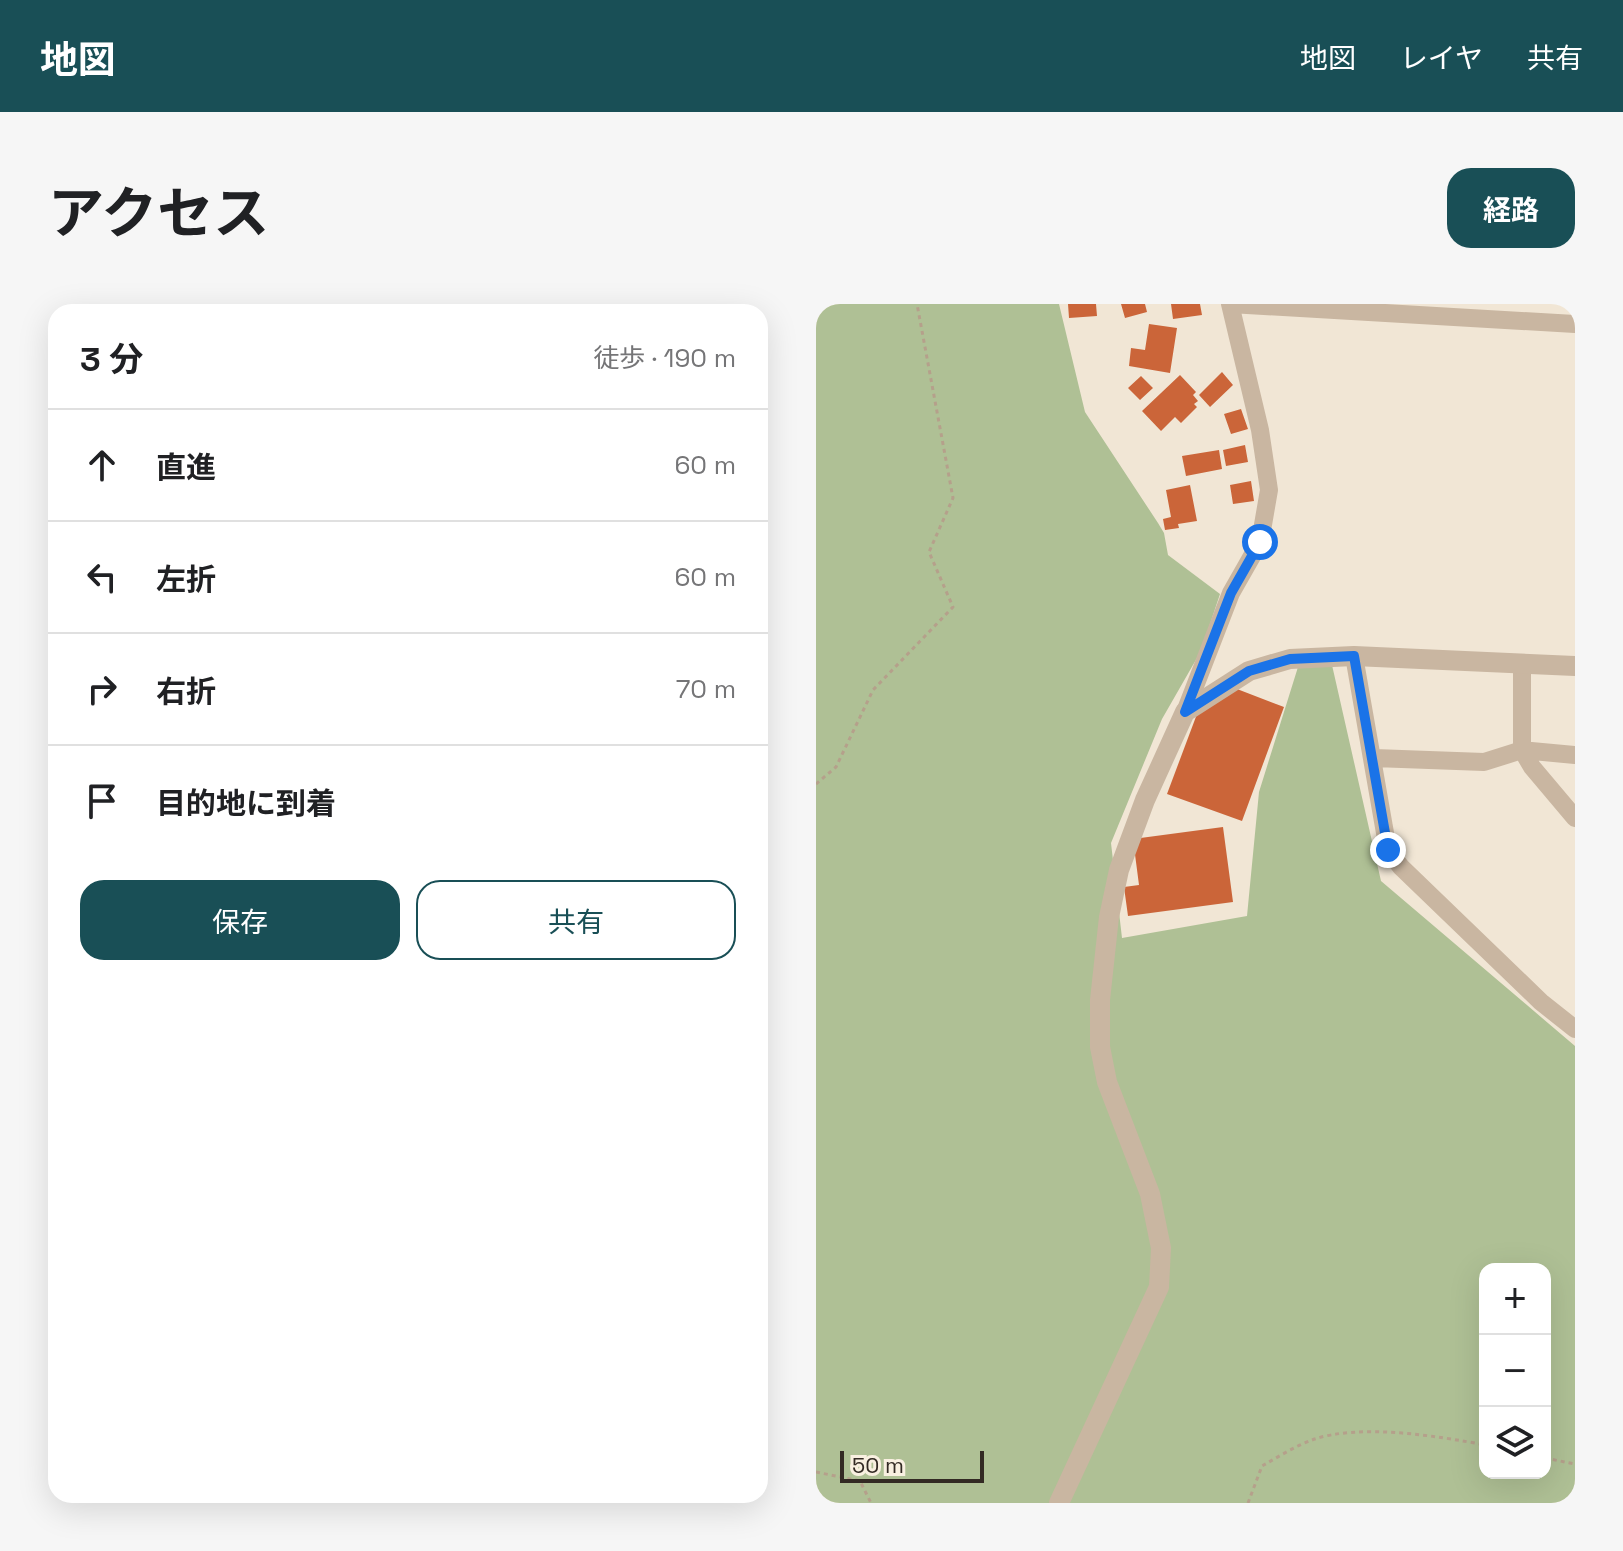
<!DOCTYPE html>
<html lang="ja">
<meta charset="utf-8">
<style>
:root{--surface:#fff;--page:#f6f6f6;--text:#202124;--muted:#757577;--line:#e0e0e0;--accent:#194f56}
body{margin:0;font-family:"Space Grotesk","Noto Sans JP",sans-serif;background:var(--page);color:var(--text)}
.controls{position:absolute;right:24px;bottom:24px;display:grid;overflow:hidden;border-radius:16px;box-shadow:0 8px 32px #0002}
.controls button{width:72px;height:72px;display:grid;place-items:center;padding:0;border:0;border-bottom:2px solid var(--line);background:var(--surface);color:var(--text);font:40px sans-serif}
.scale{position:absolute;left:24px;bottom:20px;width:144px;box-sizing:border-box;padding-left:8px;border:4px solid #332a24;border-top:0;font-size:22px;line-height:28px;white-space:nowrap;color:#332a24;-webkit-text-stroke:6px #f9f0e1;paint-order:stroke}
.stop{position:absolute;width:24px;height:24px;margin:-18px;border:6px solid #1a73e8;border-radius:50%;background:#fff}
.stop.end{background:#1a73e8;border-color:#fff;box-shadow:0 2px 8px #0008}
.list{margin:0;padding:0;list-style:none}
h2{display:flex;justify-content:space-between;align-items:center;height:104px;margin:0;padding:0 32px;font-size:34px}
h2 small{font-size:26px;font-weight:400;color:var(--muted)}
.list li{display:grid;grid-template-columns:52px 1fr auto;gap:24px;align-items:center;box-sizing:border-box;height:112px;padding:0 32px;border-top:2px solid var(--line)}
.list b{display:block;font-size:30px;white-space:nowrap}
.list em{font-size:26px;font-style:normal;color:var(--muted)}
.actions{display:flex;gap:16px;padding:24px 32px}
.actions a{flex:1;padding:18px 0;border:2px solid var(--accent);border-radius:24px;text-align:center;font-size:28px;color:var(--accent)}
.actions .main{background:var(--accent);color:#fff}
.icon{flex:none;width:44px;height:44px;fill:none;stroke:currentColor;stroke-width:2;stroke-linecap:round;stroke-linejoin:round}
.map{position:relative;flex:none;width:759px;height:1199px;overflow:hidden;border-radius:24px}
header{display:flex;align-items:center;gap:48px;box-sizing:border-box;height:112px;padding:0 40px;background:var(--accent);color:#fff}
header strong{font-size:38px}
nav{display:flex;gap:44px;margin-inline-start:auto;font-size:28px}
.intro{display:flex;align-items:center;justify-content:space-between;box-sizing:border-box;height:192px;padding:0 48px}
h1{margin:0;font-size:56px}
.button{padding:20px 36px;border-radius:24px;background:var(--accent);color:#fff;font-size:28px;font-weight:700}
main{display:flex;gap:48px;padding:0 48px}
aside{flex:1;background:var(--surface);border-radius:24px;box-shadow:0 8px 32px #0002}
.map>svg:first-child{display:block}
.green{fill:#afc095;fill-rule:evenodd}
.building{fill:#cb6539}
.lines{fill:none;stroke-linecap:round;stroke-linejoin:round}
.path{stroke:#b5a08b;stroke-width:3;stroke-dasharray:4 4;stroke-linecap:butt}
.minor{stroke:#c9b6a1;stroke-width:18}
.tertiary{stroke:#c9b6a1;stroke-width:20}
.route{stroke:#1a73e8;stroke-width:10}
</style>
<header>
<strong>地図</strong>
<nav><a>地図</a><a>レイヤ</a><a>共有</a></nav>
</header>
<div class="intro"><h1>アクセス</h1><a class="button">経路</a></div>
<main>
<aside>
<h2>3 分<small>徒歩 · 190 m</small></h2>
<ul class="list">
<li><svg class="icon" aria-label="ahead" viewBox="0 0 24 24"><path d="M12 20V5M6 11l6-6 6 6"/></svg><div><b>直進</b></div><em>60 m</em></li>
<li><svg class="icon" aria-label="left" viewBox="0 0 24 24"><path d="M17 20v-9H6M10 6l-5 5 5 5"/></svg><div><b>左折</b></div><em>60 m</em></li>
<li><svg class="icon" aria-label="right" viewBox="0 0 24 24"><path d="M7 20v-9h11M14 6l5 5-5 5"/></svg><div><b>右折</b></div><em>70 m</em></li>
<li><svg class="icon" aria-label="arrive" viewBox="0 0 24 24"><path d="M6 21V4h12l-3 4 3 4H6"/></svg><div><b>目的地に到着</b></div></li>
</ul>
<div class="actions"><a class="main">保存</a><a>共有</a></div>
</aside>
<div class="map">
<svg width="759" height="1199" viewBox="0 0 759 1199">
<rect width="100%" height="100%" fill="#f1e6d5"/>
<!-- green -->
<path class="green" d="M 0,0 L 243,0 L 269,108 L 342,219 L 348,229 L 352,251 L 404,290 L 385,347 L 346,415 L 295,539 L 306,634 L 431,612 L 443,488 L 482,363 L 516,361 L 565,577 L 759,742 L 759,1199 L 0,1199 ZM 669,965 L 729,965 L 729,1169 L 669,1169 Z"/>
<!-- building -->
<path class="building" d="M 252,0 L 280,0 L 281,12 L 253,14 Z
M 305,0 L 329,0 L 331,8 L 309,14 Z
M 355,0 L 384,0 L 386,11 L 357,15 Z
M 333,20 L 361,24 L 354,69 L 313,62 L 315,44 L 329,46 Z
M 406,68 L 417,81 L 394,103 L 383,91 Z
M 364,71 L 380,88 L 377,91 L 382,97 L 378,100 L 381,103 L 365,119 L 359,113 L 345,127 L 326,107 Z
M 325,72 L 337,84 L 324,96 L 312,84 Z
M 425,105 L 432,125 L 415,130 L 408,110 Z
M 429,141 L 432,158 L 410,162 L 407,146 Z
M 403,146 L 406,165 L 370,172 L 366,152 Z
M 435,177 L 438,197 L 417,200 L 414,181 Z
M 374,181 L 381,217 L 362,220 L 363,224 L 349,226 L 347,215 L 355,213 L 350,186 Z
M 421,385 L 468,403 L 426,517 L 351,490 L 381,410 Z
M 407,523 L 417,598 L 312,612 L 308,583 L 323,581 L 317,535 Z"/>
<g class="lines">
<!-- path -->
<path class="path" d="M 0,480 L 20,463 L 57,386 L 137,303 L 113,248 L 137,194 L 101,0
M 729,1154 L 759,1160
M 0,1168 L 44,1177 L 55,1199
M 432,1199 L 446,1162 C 462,1153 479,1142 496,1136 C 542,1119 622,1132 669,1141"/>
<!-- minor -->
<path class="minor" d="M 414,0 L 759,20
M 538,352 L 572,546 L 585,563 L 725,698 L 759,725
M 706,360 L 706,446 L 716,463 L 759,514
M 369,408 L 415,289 L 444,238 L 453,186 L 444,126 L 414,0
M 558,454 L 668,458 L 706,446 L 759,451"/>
<!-- tertiary -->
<path class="tertiary" d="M 243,1199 L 343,983 L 345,944 L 334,890 L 291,778 L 284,743 L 284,696 L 293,613 L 303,566 L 329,496 L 369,408 L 433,367 L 474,355 L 538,352 L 759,362"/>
</g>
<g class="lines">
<!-- route -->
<path class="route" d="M 444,238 L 415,289 L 369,408 L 433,367 L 474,355 L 538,352 L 572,546"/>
</g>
</svg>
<div class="controls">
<button>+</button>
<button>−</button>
<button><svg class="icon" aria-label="layers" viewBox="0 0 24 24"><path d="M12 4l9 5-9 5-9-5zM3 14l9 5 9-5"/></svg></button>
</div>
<div class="scale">50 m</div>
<div class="stop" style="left:444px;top:238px"></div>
<div class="stop end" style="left:572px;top:546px"></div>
</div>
</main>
